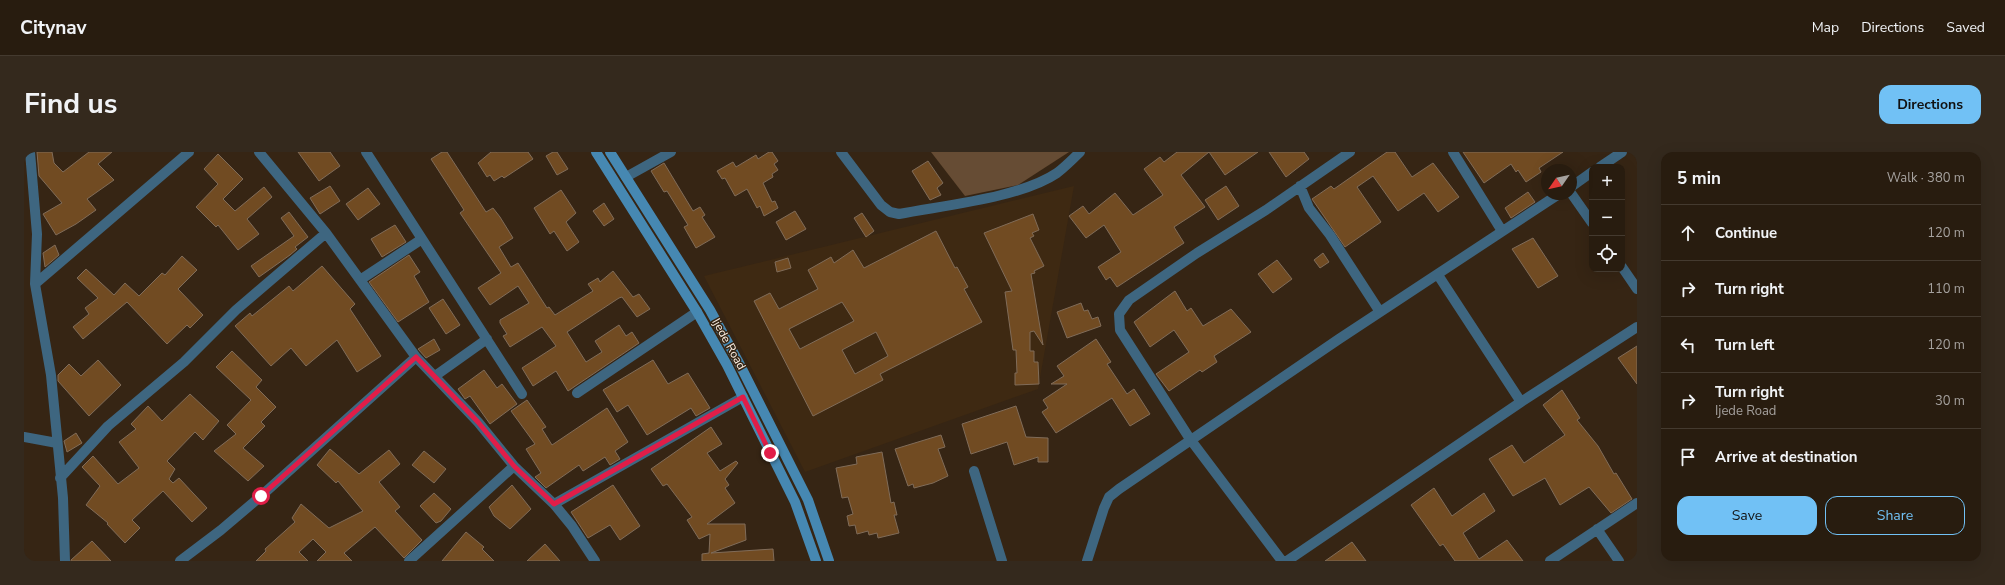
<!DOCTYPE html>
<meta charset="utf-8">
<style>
:root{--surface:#281c0f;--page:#34291d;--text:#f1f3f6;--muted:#a5a19e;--line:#443a2f;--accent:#71c1f5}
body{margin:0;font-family:"Nunito Sans",sans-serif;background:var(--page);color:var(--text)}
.controls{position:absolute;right:12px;top:12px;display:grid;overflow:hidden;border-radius:8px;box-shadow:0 4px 16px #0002}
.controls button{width:36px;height:36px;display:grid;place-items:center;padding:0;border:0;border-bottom:1px solid var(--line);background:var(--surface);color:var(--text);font:20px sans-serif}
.compass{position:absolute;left:1517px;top:12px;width:36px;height:36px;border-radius:50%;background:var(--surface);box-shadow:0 4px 16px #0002;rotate:236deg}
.stop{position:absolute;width:12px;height:12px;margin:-9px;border:3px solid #e11d48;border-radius:50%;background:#fff}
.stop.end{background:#e11d48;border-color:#fff;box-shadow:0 1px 4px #0008}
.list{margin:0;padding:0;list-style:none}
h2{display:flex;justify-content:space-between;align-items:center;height:52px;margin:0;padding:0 16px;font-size:17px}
h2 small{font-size:13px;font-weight:400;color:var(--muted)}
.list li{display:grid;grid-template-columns:26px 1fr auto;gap:12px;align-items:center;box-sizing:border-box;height:56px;padding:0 16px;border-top:1px solid var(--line)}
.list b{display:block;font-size:15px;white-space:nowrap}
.list p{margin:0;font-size:13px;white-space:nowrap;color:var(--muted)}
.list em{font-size:13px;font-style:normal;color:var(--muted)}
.actions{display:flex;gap:8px;padding:12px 16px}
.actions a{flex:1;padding:9px 0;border:1px solid var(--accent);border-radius:12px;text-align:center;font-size:14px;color:var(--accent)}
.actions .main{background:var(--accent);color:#111}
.icon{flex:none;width:22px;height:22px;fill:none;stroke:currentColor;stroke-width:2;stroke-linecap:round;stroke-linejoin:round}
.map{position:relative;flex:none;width:1613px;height:409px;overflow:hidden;border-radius:12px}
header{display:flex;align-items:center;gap:24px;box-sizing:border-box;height:56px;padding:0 20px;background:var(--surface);border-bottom:1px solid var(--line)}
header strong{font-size:19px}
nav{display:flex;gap:22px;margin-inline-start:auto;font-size:14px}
.intro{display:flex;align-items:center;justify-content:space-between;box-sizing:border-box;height:96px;padding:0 24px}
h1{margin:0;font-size:28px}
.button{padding:10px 18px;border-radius:12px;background:var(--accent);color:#111;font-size:14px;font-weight:700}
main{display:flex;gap:24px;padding:0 24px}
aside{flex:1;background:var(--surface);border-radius:12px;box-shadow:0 4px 16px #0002}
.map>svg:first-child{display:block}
.built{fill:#3e2912}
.green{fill:#664c34}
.building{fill:#714b22;stroke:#806c59;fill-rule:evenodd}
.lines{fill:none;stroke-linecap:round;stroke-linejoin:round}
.minor{stroke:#3e6680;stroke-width:10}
.secondary{stroke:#4688b2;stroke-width:10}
.route{stroke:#e11d48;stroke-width:5}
.labels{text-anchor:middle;stroke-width:3;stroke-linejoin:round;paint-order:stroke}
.street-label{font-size:12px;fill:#faefe4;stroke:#362514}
</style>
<header>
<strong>Citynav</strong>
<nav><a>Map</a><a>Directions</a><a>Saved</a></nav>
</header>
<div class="intro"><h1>Find us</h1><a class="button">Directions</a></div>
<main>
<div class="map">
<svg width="1613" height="409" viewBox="0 0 1613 409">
<rect width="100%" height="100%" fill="#362514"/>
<!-- built -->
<path class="built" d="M 1050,34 L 1014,237 L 781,320 L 680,124 Z"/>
<!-- green -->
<path class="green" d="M 907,0 L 1045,0 L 994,33 L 941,44 Z"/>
<!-- building -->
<path class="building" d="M 13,0 L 28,0 L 30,11 L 39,20 L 65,0 L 88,0 L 74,12 L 90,28 L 63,47 L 72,58 L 52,72 L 32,83 L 19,62 L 38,51 L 15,24 Z
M 274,0 L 306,0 L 316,14 L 295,29 Z
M 418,0 L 423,0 L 462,60 L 469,56 L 476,65 L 489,86 L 475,95 L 487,115 L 494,111 L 523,156 L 525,155 L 531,163 L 569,139 L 564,132 L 574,126 L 576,130 L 589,119 L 609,145 L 615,142 L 626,157 L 613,165 L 598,145 L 595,146 L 543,180 L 562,210 L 578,200 L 571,189 L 595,173 L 602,184 L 608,180 L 615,191 L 544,239 L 532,219 L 509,234 L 498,216 L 532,194 L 518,175 L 486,195 L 479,184 L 483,182 L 476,171 L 476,168 L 505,151 L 494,134 L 466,153 L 454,136 L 477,121 L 436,61 L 440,58 L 407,7 Z
M 467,0 L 504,0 L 509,7 L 480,26 L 478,24 L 470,29 L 466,23 L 463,25 L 454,11 Z
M 529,0 L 533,0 L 544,17 L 533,23 L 522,4 Z
M 745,0 L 748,0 L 754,9 L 750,12 L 754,18 L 748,22 L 749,25 L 739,31 L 748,50 L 751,49 L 754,56 L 740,64 L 736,54 L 733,56 L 723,37 L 711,44 L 701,26 L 698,27 L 693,19 L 709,10 L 712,15 L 732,3 L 734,7 Z
M 1153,0 L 1234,0 L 1201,23 L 1185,0 L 1157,23 L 1181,55 L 1150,75 L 1160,91 L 1093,135 L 1086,125 L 1082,128 L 1074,115 L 1097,100 L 1080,73 L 1062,86 L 1045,64 L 1059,54 L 1065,62 L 1091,41 L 1109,63 L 1139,43 L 1120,17 L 1136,5 L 1140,10 Z
M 1245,0 L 1280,0 L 1285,7 L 1262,25 Z
M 1363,0 L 1371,0 L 1388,25 L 1409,11 L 1435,45 L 1414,60 L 1400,41 L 1374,59 L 1349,24 L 1333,35 L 1357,70 L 1321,95 L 1288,47 L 1307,34 L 1310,37 Z
M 1439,0 L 1539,0 L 1515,16 L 1517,20 L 1502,30 L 1494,18 L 1492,20 L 1487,12 L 1460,31 Z
M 194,2 L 219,27 L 199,47 L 211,59 L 240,35 L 248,45 L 223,67 L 235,82 L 214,98 L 194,73 L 192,75 L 172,55 L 194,32 L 180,17 Z
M 904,9 L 919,31 L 913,36 L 917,43 L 906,48 L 888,19 Z
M 640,11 L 669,59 L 676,55 L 681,63 L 678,65 L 691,85 L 672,96 L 660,75 L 664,73 L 643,39 L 640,40 L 627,19 Z
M 306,34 L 316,49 L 296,62 L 286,46 Z
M 1202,34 L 1215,54 L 1194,68 L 1181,48 Z
M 344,36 L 356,52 L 334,68 L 322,52 Z
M 537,38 L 552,61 L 542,70 L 555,90 L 543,99 L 530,79 L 526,82 L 510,56 Z
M 1504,40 L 1511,50 L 1487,66 L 1481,56 Z
M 580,51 L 590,67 L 580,74 L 569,59 Z
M 771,59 L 782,77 L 762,88 L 752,70 Z
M 265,60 L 284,85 L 271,95 L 273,97 L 266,103 L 235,125 L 227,114 L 270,84 L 257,66 Z
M 838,61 L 850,79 L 842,85 L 830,66 Z
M 1009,62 L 1015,78 L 1008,81 L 1010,84 L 1006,86 L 1020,114 L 1010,119 L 1011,121 L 1007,122 L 1019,193 L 1010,179 L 1006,180 L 1006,199 L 1010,199 L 1010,210 L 1014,210 L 1015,232 L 991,233 L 991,221 L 993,221 L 992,198 L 989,198 L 981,140 L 988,139 L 960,81 Z
M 371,73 L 382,90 L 358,105 L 347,87 Z
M 912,79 L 931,116 L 933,115 L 944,135 L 940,137 L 958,170 L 856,222 L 859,228 L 789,264 L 730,149 L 746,141 L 755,157 L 794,137 L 784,118 L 807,105 L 810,111 L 829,98 L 840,116 ZM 818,150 L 830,169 L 776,197 L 765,177 ZM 852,180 L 864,204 L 831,222 L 818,198 Z
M 1509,86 L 1534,124 L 1514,136 L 1488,97 Z
M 31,93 L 35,103 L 21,115 L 19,101 Z
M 1299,101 L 1305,110 L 1296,116 L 1290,108 Z
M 385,103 L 396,120 L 390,124 L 405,150 L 374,170 L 345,130 Z
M 158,104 L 173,118 L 154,137 L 179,163 L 166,176 L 163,173 L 143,192 L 103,150 L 59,187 L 49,175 L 65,162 L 61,156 L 74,146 L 53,126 L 62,117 L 90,143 L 101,131 L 115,144 L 138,121 L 141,123 Z
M 764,106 L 767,116 L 753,120 L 751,110 Z
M 1253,108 L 1268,127 L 1249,141 L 1234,122 Z
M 298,114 L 331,152 L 326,157 L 357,204 L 333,220 L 313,188 L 282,214 L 267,196 L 247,214 L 211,174 L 226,161 L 228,164 L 265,134 L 269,139 Z
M 1151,139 L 1163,159 L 1167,156 L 1179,174 L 1207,157 L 1227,180 L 1190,204 L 1193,210 L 1178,220 L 1176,218 L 1145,239 L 1132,222 L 1165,200 L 1150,178 L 1126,195 L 1110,170 Z
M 419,147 L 436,173 L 422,182 L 405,156 Z
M 1057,151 L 1060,159 L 1064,158 L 1068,167 L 1074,165 L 1077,174 L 1043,186 L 1033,160 Z
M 410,187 L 416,198 L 402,206 L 394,197 Z
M 1072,187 L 1087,210 L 1083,212 L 1103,242 L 1110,237 L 1126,262 L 1106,274 L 1088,246 L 1032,281 L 1018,260 L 1024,256 L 1019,248 L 1043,232 L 1027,232 L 1040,224 L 1033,214 Z
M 1613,194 L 1613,232 L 1594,206 Z
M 208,199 L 238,228 L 232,235 L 252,255 L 237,270 L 241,274 L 219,296 L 240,314 L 224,329 L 190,299 L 212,282 L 203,273 L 227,248 L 192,215 Z
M 74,208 L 97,233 L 65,264 L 34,229 L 34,223 L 45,212 L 57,224 Z
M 629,208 L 644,232 L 664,221 L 686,256 L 672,264 L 667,256 L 623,283 L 604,253 L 593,260 L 579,238 Z
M 460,218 L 473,236 L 478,232 L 493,252 L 466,272 L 446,244 L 441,247 L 434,237 Z
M 1538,238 L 1556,266 L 1553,268 L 1574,294 L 1590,322 L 1592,321 L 1608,347 L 1587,361 L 1565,335 L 1536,353 L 1521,326 L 1489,344 L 1465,307 L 1488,293 L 1500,311 L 1541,283 L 1519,253 Z
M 166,242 L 195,269 L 179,288 L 171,280 L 143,309 L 151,317 L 145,327 L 149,331 L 155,326 L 183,356 L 168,370 L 139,339 L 108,368 L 116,376 L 101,391 L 83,372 L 84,371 L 62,353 L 76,334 L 58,315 L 69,304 L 94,332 L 115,316 L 95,290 L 112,277 L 107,272 L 124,254 L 138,269 Z
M 503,248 L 522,275 L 518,277 L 528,293 L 583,256 L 604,290 L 591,299 L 596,307 L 586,313 L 581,305 L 559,319 L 555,313 L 522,336 L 511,325 L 517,321 L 502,297 L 511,292 L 487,259 Z
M 992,254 L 1002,285 L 1024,286 L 1024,310 L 1014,310 L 1014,305 L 990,313 L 983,290 L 947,302 L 938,272 Z
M 687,275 L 698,292 L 683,301 L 696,319 L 712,309 L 714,311 L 701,327 L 705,333 L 701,336 L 711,351 L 683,372 L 721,372 L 722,388 L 687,401 L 749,397 L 750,409 L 678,409 L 678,402 L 685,401 L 686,382 L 675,387 L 663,368 L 668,365 L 643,332 L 639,334 L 627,317 Z
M 52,281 L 58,291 L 43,300 L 40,289 Z
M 917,283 L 921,295 L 914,297 L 924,324 L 909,331 L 890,336 L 889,332 L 884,334 L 871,297 Z
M 306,297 L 335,322 L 365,298 L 376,312 L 355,330 L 376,355 L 371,359 L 398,388 L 380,406 L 351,375 L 320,401 L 328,409 L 293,409 L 302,400 L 289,387 L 275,400 L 284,409 L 232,409 L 242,399 L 241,397 L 271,370 L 268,366 L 277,352 L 305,376 L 339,359 L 314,329 L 312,331 L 293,313 Z
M 400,299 L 422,317 L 410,331 L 388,313 Z
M 858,300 L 867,351 L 870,350 L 873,363 L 870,363 L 875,381 L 854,386 L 853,381 L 845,383 L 844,379 L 833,382 L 831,373 L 825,374 L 823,364 L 829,362 L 824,345 L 818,346 L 812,316 L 833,312 L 832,305 Z
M 488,333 L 507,357 L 486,377 L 470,364 L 465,355 Z
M 589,333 L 616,374 L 596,388 L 586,373 L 564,386 L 547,360 Z
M 1410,336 L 1428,364 L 1460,341 L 1471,359 L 1439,381 L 1455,407 L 1483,388 L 1499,409 L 1431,409 L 1419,392 L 1416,394 L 1387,353 Z
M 410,341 L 427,357 L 417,369 L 412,371 L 396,354 Z
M 442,380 L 460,395 L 458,397 L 470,409 L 418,409 Z
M 68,389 L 87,409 L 47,409 L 47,408 Z
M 1328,390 L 1342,409 L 1301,409 Z
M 521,392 L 536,409 L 503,409 Z"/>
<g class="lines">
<!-- minor -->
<path class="minor" d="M 6,0 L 13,82 L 11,132 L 27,223 L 39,346 L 41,409
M 235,0 L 302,81 L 392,205 L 454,270 L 490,314 L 530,352 L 548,374 L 571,409
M 342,0 L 498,242
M 817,0 L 857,53 L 866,60 L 875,62 C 921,53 996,46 1033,21 C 1041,15 1049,7 1056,0
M 1429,0 L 1478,79
M 1576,15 L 1598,0
M 602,25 L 647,0
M 1276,34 L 1285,56 L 1306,83 L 1356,160
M 1547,35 L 1568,20
M 1547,41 L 1568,71
M 1598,115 L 1613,137
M 1414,123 L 1497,250
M 336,128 L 398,87
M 11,132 L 165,0
M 411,224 L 463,187
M 553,241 L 673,160
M 0,285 L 33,291
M 950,319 L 978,409
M 36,326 L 84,274 L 160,210 L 212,158 L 302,81
M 530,352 L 719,245
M 1573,377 L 1595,409
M 156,409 L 197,378 L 237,344 L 392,205
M 385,409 L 490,314
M 1063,409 L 1080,356 L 1085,345 L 1095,337 L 1315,187 L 1535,42
M 1258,409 L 1166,287 L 1096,178 L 1095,162 L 1105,148 L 1173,101 L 1242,58 L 1326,0
M 1263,409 L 1497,250 L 1613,175
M 1526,409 L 1613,351"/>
<!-- secondary -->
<path class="secondary" d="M 572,0 L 673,160 L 703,213 L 771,350 L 792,409
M 586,0 L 686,158 L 715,211 L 784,348 L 805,409"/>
</g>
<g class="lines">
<!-- route -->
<path class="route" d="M 237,344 L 392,205 L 454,270 L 490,314 L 530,352 L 719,245 L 746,301"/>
</g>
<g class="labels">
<!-- street labels -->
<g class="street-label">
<text transform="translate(705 192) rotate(61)" y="4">Ijede Road</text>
</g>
</g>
</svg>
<div class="controls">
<button>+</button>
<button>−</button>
<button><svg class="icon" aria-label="locate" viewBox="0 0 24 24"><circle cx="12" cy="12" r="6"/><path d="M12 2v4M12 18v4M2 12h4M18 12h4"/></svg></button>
</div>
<svg class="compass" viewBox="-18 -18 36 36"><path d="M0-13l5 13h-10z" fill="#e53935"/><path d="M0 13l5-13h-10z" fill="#a5a19e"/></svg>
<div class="stop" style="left:237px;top:344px"></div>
<div class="stop end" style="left:746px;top:301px"></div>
</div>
<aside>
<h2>5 min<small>Walk · 380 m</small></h2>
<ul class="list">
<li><svg class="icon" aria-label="ahead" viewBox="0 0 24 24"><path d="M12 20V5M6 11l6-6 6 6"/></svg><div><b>Continue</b></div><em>120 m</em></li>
<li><svg class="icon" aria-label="right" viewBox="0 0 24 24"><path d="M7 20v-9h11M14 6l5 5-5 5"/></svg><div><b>Turn right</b></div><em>110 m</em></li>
<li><svg class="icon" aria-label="left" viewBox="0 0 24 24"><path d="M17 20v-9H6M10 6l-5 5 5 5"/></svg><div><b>Turn left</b></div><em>120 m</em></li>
<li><svg class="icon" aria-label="right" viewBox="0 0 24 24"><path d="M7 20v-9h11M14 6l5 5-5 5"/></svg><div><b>Turn right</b><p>Ijede Road</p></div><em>30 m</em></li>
<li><svg class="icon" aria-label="arrive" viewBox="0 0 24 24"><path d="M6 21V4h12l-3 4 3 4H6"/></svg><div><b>Arrive at destination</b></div></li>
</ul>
<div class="actions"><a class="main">Save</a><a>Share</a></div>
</aside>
</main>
